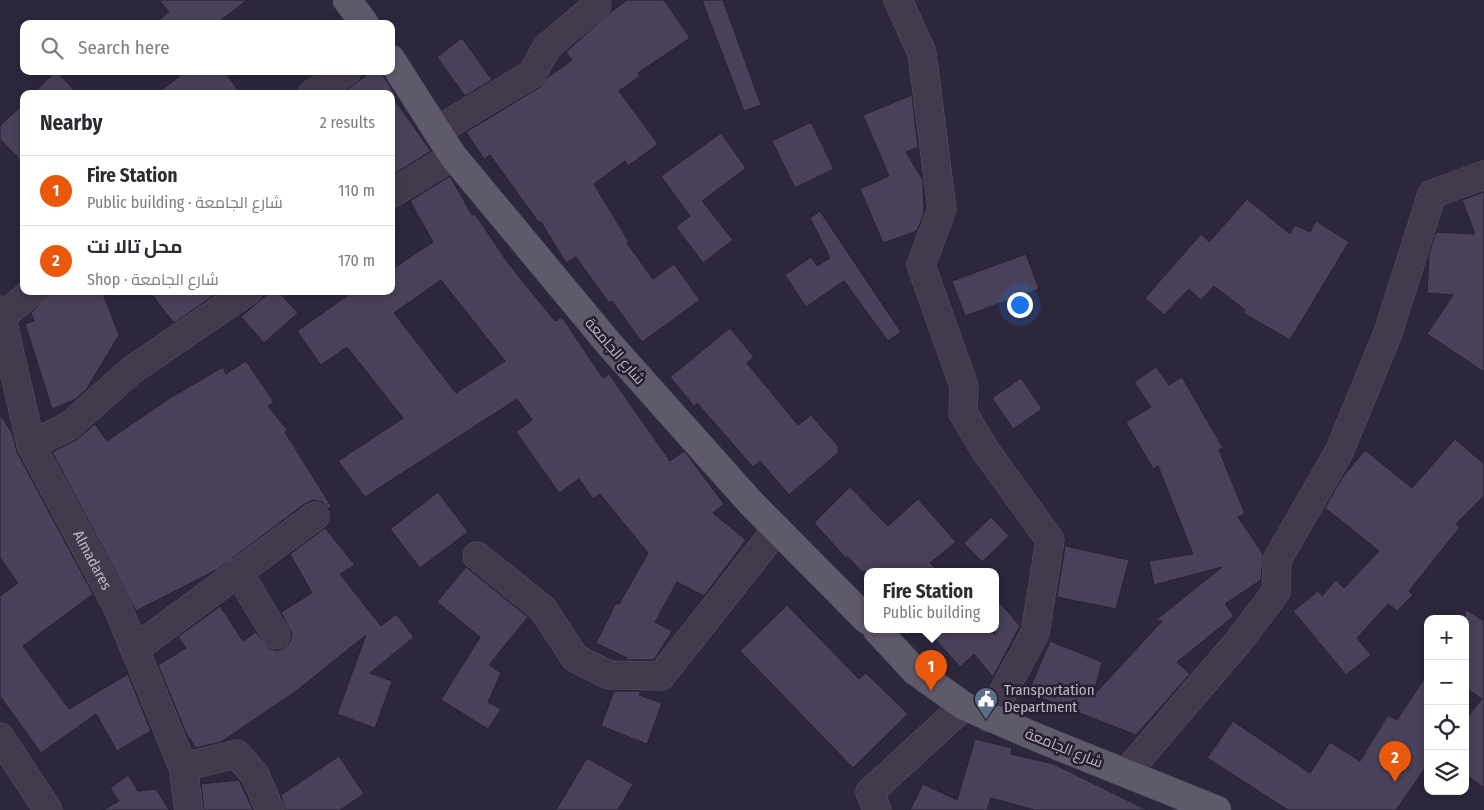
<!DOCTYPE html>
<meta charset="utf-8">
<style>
:root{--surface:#fff;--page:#f7f7f7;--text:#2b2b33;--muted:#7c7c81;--line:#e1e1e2;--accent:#ea580c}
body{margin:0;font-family:"Fira Sans Condensed",Cairo,sans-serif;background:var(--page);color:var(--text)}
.controls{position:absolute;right:15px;bottom:15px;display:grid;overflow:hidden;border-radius:10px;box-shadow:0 2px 8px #0003}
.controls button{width:45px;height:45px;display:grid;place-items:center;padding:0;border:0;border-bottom:1px solid var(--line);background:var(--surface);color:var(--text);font:25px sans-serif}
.you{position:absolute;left:1019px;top:304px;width:18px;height:18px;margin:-12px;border:4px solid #fff;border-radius:50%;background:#1a73e8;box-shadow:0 0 0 8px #1a73e833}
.badge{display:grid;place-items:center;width:32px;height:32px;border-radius:50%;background:var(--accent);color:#fff;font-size:16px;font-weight:700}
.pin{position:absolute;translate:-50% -41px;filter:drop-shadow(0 1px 2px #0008)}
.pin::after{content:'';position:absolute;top:26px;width:18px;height:15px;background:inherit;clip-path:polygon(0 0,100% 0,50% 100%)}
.popup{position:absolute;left:864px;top:568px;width:135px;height:65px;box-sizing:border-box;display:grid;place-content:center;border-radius:10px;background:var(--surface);filter:drop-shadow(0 1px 4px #0005);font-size:16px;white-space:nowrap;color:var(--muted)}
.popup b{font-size:19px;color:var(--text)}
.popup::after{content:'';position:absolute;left:50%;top:100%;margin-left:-10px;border:10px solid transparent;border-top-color:var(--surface)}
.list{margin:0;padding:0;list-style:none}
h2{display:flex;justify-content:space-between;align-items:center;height:65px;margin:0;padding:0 20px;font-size:21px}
h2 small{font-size:16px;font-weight:400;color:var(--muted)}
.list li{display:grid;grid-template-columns:32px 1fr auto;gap:15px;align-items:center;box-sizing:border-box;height:70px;padding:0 20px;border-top:1px solid var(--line)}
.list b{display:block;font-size:19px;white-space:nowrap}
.list p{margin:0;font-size:16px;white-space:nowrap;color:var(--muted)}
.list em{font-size:16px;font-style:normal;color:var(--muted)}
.icon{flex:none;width:28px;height:28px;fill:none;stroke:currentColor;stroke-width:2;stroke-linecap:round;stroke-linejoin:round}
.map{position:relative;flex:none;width:1484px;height:810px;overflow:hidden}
.search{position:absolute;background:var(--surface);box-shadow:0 2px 8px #0003;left:20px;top:20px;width:375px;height:55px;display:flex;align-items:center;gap:12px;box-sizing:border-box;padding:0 18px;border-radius:10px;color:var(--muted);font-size:19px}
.panel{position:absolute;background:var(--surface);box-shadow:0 2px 8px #0003;left:20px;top:90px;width:375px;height:205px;border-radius:10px}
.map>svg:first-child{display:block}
.building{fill:#484159;stroke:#272133;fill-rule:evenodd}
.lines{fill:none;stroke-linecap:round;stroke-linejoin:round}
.minor-casing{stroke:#5b5567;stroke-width:29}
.major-casing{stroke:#494355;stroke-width:29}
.minor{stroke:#403a4c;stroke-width:28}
.major{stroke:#5f596c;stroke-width:28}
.labels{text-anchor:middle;stroke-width:5;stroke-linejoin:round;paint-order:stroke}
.street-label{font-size:15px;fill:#bcb6c7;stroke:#251f31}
.poi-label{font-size:15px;fill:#bcb6c7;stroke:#251f31;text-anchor:start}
</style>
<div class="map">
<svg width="1484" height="810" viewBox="0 0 1484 810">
<rect width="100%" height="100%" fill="#2d273c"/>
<!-- building -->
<path class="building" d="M 159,0 L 247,0 L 216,24 L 154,24 L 169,12 Z
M 627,0 L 664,0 L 690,38 L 638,73 L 640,76 L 619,91 L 658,144 L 628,166 L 625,161 L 594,184 L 629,242 L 627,243 L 653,279 L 674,264 L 700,300 L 642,342 L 612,301 L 609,303 L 576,257 L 566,263 L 541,222 L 539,223 L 490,155 L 484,159 L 466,132 L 540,87 L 548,77 L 572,60 L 566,52 L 612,11 Z
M 702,0 L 723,0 L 761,105 L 744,111 Z
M 462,38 L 492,80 L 465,96 L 437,57 Z
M 56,71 L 78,94 L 33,94 Z
M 186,71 L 224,71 L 241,94 L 157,94 Z
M 372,71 L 380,71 L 395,94 L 341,94 Z
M 391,95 L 431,151 L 391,176 Z
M 912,95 L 918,147 L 906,152 L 923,180 L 924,213 L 917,231 L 883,243 L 860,189 L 889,176 L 863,115 Z
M 24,103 L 24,164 L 0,139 L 0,126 Z
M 811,122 L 834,169 L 795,188 L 772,141 Z
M 721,133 L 746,168 L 702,201 L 733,240 L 703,263 L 676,227 L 690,216 L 661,176 Z
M 450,176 L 472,215 L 475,214 L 508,263 L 555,321 L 562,317 L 603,378 L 609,374 L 670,461 L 684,451 L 686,453 L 724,504 L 713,513 L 746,540 L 704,596 L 677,582 L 655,622 L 672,631 L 654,660 L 626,660 L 627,658 L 596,643 L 616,603 L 619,604 L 648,553 L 600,494 L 593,499 L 579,479 L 559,493 L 516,432 L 532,420 L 517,399 L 365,497 L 338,461 L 403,418 L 347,347 L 321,365 L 297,331 L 354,291 L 391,291 L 391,270 L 433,242 L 410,201 ZM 441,280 L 505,361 L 456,393 L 394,313 Z
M 1484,192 L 1484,372 L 1427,334 L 1453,295 L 1427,293 L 1429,254 L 1436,232 L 1475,234 L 1462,200 Z
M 1247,199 L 1290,234 L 1295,225 L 1310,232 L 1316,221 L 1349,242 L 1290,340 L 1243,313 L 1245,310 L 1214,286 L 1201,300 L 1189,289 L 1164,315 L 1145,298 L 1201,234 L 1209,242 Z
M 820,211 L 901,332 L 888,341 L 844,281 L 806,307 L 785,275 L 811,257 L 817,266 L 830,258 L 810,218 Z
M 1026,254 L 1039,289 L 965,316 L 952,281 Z
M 62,291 L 102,291 L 119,335 L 86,390 L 76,399 L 52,409 L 25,324 L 34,321 L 31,313 L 48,295 Z
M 149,291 L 220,291 L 174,323 Z
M 271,291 L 278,291 L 298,313 L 264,343 L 241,317 Z
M 730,328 L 754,357 L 747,363 L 798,425 L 811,415 L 838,446 L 838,453 L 789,495 L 760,461 L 753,467 L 697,403 L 694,406 L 670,377 Z
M 246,361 L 274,402 L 268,406 L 288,431 L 285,432 L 331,506 L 329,509 L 322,502 L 314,500 L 306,503 L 218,569 L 136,611 L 52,452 L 76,440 L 95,424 L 107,441 L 170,398 L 223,367 L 226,374 Z
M 1156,367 L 1169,385 L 1182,377 L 1223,448 L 1219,450 L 1245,514 L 1238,517 L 1263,554 L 1261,580 L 1225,604 L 1234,616 L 1177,662 L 1190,674 L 1136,735 L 1028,693 L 1050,641 L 1102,662 L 1093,696 L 1162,621 L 1156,620 L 1222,567 L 1154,585 L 1149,561 L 1193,554 L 1158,466 L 1153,469 L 1126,422 L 1151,407 L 1134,382 Z
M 1021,378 L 1042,409 L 1013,429 L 992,398 Z
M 0,414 L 12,433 L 17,452 L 93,594 L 23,646 L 69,709 L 128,674 L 151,731 L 117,751 L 96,714 L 41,753 L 0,696 L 0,596 L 18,583 L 0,558 Z
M 1455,439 L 1484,464 L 1484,496 L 1456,524 L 1460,527 L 1409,591 L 1413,595 L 1397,611 L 1388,604 L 1357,638 L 1371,655 L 1346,675 L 1293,611 L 1318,591 L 1322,596 L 1336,580 L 1344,588 L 1379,551 L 1325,508 L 1342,478 L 1365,450 L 1412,488 Z
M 850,487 L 888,526 L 918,499 L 956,542 L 930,563 L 939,572 L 862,572 L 848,557 L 846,558 L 814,523 Z
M 438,492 L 468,532 L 420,568 L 390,529 Z
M 991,517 L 1009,536 L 982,562 L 964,543 Z
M 325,528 L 355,565 L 340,574 L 381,626 L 396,614 L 414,637 L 370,673 L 392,681 L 375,728 L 337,714 L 366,635 L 295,692 L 221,742 L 196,748 L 187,735 L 158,665 L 186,648 L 178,637 L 220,606 L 243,641 L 256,632 L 268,648 L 277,651 L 284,648 L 290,642 L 292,634 L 281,612 L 312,593 L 290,554 Z
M 1065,546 L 1129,560 L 1116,609 L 1057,597 Z
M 466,567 L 528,617 L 489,665 L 501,673 L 488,702 L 501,709 L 488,729 L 441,700 L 480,637 L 437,602 Z
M 995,597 L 1020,626 L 993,677 L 974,654 L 960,667 L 927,630 L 990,630 L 995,635 Z
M 787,605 L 859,679 L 866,673 L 908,714 L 853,768 L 740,651 Z
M 1465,609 L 1484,621 L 1484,788 L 1465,774 L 1465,720 L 1482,699 L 1465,687 Z
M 1428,673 L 1428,764 L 1396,810 L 1288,810 L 1207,758 L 1233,721 L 1310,773 L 1330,742 L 1360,761 L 1388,715 L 1397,720 Z
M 614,691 L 641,691 L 639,695 L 662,703 L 647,744 L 601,726 Z
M 975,739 L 1012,748 L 1011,754 L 1054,764 L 1147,810 L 1034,810 L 991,798 L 987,810 L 910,810 L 923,784 L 957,800 Z
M 339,756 L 364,794 L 340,810 L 285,810 L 281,795 Z
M 587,758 L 633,784 L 618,810 L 556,810 Z
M 128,775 L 138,791 L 156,789 L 169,810 L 103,810 L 119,801 L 110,788 Z
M 239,780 L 253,810 L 204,810 L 201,784 Z"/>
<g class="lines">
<!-- minor casing -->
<g class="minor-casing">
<g id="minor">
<path d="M 898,0 L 922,53 L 942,209 L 921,265 L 964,386 L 963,413 L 985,450 L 1050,540 L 1035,633 L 989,718"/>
<path d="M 312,94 L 347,71"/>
<path d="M 437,131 L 532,74 L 547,47 L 597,5"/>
<path d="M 391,194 L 453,156"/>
<path id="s1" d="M 0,310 L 31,445 L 118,608 L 183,767 L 189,810"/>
<path d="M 2,317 L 33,291"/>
<path d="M 31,445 L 69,426 L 132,370 L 248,291"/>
<path d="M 477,556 L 543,609 L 575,658 L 609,675 L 661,676 L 777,529"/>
<path d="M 238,572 L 276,635"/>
<path d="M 135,649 L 315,516"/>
<path d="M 0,737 L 48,810"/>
<path d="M 183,767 L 237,754 L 255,775 L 270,810"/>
<path d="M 1126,773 L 1238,642 L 1276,592 L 1277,560 L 1339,452 L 1388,333 L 1432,194 L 1484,175"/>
<path d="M 877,810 L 870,792 L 964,706"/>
</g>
</g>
<!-- major casing -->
<g class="major-casing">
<path id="major" d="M 347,0 L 365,24
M 391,59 L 453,156 L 610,345 L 751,503 L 867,620
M 877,630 L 915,671 L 964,706 L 1043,740 L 1217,810"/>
</g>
<!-- minor -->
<use href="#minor" class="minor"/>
<!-- major -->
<use href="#major" class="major"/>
</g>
<!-- icons -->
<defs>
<g id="civic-pin" transform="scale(1.25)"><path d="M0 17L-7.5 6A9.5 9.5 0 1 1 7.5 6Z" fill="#5c6f8a" stroke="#251f31"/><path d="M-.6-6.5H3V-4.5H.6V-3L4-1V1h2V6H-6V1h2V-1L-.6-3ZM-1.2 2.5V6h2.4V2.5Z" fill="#fff"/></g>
</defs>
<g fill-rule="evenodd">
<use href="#civic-pin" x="986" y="699"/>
</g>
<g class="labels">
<!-- street labels -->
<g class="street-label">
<text transform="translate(615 351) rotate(49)" y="5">شارع الجامعة</text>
<text dy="5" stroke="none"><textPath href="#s1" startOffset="269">Almadares</textPath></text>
<text transform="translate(1064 748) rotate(22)" y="5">شارع الجامعة</text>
</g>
<!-- poi labels -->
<g class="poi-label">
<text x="1004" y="695">Transportation<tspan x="1004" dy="17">Department</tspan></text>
</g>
</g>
</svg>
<div class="controls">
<button>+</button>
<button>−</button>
<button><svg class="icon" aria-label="locate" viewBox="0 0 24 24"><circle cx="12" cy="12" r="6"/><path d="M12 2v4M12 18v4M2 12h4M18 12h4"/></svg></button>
<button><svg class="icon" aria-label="layers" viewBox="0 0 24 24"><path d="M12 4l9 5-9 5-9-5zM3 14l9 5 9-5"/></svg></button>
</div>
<div class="you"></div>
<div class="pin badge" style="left:931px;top:691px">1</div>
<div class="popup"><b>Fire Station</b>Public building</div>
<div class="pin badge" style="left:1395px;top:782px">2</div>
<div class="search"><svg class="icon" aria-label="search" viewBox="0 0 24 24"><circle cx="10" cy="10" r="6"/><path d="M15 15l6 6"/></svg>Search here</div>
<section class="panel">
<h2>Nearby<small>2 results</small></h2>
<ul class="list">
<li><span class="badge">1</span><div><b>Fire Station</b><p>Public building · شارع الجامعة</p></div><em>110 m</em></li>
<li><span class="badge">2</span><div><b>محل تالا نت</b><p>Shop · شارع الجامعة</p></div><em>170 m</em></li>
</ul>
</section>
</div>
